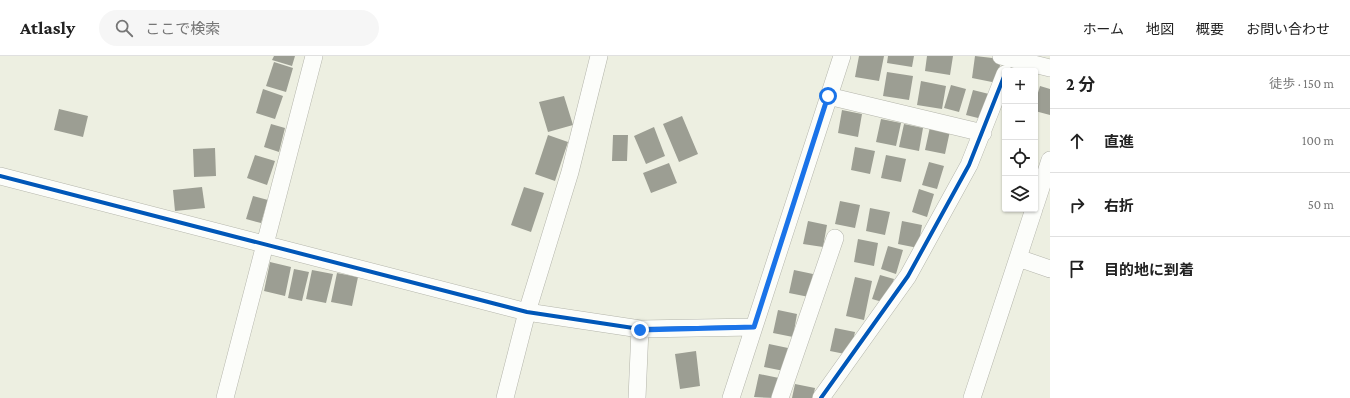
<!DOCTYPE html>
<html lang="ja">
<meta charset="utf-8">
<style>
:root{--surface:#fff;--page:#f6f6f6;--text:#222;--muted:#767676;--line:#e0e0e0}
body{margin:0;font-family:"Crimson Pro","Noto Sans JP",serif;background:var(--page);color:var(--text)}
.controls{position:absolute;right:12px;top:12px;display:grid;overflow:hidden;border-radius:4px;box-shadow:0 1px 3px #0004}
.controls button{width:36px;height:36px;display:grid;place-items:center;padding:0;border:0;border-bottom:1px solid var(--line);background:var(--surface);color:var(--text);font:20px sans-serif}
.stop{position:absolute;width:12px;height:12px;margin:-9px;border:3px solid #1a73e8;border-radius:50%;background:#fff}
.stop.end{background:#1a73e8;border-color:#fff;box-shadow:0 1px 4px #0008}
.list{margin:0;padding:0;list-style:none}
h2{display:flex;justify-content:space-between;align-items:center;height:52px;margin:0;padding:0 16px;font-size:17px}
h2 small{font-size:13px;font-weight:400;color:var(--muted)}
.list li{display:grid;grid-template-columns:26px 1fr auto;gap:12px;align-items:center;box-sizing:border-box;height:64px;padding:0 16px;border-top:1px solid var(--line)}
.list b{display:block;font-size:15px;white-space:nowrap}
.list em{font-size:13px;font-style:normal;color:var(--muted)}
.icon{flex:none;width:22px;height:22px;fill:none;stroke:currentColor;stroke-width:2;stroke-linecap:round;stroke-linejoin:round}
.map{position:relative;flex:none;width:1050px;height:342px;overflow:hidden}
header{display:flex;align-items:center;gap:24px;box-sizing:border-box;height:56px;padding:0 20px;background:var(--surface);border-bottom:1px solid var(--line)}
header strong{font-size:19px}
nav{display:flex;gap:22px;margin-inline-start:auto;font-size:14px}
.search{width:280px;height:36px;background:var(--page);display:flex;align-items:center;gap:10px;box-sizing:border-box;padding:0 14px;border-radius:22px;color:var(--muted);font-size:15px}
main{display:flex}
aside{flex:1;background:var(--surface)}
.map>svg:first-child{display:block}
.building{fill:#9c9e93}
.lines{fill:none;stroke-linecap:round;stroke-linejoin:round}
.minor-casing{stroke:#b4b5ab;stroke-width:18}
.minor{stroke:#fcfdfa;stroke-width:17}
.cycleway-casing{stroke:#fff;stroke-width:6}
.cycleway{stroke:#0057b8;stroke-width:4}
.route{stroke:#1a73e8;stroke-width:5}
</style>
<header>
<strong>Atlasly</strong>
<div class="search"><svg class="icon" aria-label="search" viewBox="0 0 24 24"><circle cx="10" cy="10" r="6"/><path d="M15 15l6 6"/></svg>ここで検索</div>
<nav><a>ホーム</a><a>地図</a><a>概要</a><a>お問い合わせ</a></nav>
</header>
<main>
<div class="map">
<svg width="1050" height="342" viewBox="0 0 1050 342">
<rect width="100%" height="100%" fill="#edefe1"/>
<!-- building -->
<path class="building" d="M 274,0 L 295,0 L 292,10 L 272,4 Z
M 859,0 L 884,0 L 879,25 L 855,21 Z
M 888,0 L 914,0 L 912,11 L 887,7 Z
M 927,0 L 953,0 L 950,19 L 925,15 Z
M 975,0 L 1001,3 L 997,27 L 972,22 Z
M 274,6 L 293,12 L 286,36 L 266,30 Z
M 887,16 L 913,20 L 909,44 L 883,40 Z
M 921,25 L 946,30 L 942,53 L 917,49 Z
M 951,29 L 966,33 L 959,56 L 944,52 Z
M 1040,30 L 1050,33 L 1050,59 L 1035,55 L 1035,47 Z
M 263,33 L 283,40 L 275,63 L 256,57 Z
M 973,34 L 993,39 L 986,64 L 966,59 Z
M 564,40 L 573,69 L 548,76 L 539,46 Z
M 59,53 L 88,60 L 83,81 L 54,74 Z
M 842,54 L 862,58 L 858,81 L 838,77 Z
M 682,60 L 698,98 L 679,106 L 663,68 Z
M 881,63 L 901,67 L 896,90 L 876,86 Z
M 271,68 L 285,72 L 279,96 L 264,91 Z
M 904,68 L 923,72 L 919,95 L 899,91 Z
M 654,71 L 665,100 L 646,108 L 634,80 Z
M 930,71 L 950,75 L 945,98 L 925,94 Z
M 548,79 L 568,86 L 555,125 L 535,118 Z
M 613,79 L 628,79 L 627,105 L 612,105 Z
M 855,91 L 875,95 L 870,118 L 851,114 Z
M 215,92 L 216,120 L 194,121 L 193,93 Z
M 255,99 L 275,105 L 267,129 L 247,122 Z
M 886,99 L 906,103 L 901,126 L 881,122 Z
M 929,106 L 944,110 L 937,133 L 922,129 Z
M 669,107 L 677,127 L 651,137 L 643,117 Z
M 202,131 L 205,152 L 175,155 L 173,134 Z
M 524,131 L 544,137 L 531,176 L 511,169 Z
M 919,133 L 934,138 L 927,161 L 912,156 Z
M 253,140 L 268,144 L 261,167 L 246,163 Z
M 840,145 L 860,149 L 855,172 L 835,168 Z
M 870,152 L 890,156 L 885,179 L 866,175 Z
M 808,165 L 827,169 L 823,191 L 803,188 Z
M 902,165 L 922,169 L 918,192 L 898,188 Z
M 858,183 L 878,187 L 874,210 L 854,206 Z
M 888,190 L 903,194 L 896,218 L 881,213 Z
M 270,206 L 291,211 L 285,240 L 264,235 Z
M 294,213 L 309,216 L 302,245 L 288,242 Z
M 312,214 L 333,218 L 326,247 L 306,243 Z
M 794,214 L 813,218 L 809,241 L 789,237 Z
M 337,217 L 358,221 L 352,250 L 331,246 Z
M 880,219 L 894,223 L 886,247 L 872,243 Z
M 855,221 L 872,225 L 864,264 L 846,260 Z
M 778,254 L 797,258 L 793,281 L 773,277 Z
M 835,272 L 855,276 L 850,299 L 830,295 Z
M 769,288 L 788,292 L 784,315 L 764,311 Z
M 696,295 L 700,330 L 680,333 L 675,298 Z
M 759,318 L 779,322 L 775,342 L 754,341 Z
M 795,328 L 815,332 L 813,342 L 792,342 Z"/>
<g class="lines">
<!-- minor casing -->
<g class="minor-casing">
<path id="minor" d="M 1001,0 L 1050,12
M 828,40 L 983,77
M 0,120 L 527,256 L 640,273 L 754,271
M 1035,150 L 1050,104
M 1018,202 L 1050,213
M 225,342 L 314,0
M 505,342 L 527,256 L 570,116 L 599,0
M 637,342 L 640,273
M 731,342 L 842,0
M 780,342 L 835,182
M 821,342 L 908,220 L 969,109 L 1005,18
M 972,342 L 1034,153"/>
</g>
<!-- minor -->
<use href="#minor" class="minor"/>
<!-- cycleway casing -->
<g class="cycleway-casing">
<path id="cycleway" d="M 0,120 L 527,256 L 640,273 L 754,271
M 821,342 L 908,220 L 969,109 L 1005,18"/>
</g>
<!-- cycleway -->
<use href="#cycleway" class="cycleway"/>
</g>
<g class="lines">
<!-- route -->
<path class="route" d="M 640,274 L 754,271 L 828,40"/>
</g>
</svg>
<div class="controls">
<button>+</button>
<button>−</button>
<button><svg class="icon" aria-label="locate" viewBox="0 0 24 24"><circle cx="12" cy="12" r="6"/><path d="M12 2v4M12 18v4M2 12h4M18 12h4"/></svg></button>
<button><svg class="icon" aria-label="layers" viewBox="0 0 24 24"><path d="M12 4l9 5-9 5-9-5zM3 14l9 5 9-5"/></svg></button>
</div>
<div class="stop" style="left:828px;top:40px"></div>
<div class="stop end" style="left:640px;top:274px"></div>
</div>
<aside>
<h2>2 分<small>徒歩 · 150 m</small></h2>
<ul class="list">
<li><svg class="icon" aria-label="ahead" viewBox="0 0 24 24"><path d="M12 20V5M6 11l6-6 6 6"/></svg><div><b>直進</b></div><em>100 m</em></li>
<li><svg class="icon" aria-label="right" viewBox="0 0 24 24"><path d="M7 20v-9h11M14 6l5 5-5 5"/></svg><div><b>右折</b></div><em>50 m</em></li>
<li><svg class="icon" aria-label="arrive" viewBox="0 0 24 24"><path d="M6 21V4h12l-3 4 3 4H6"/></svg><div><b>目的地に到着</b></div></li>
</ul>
</aside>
</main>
